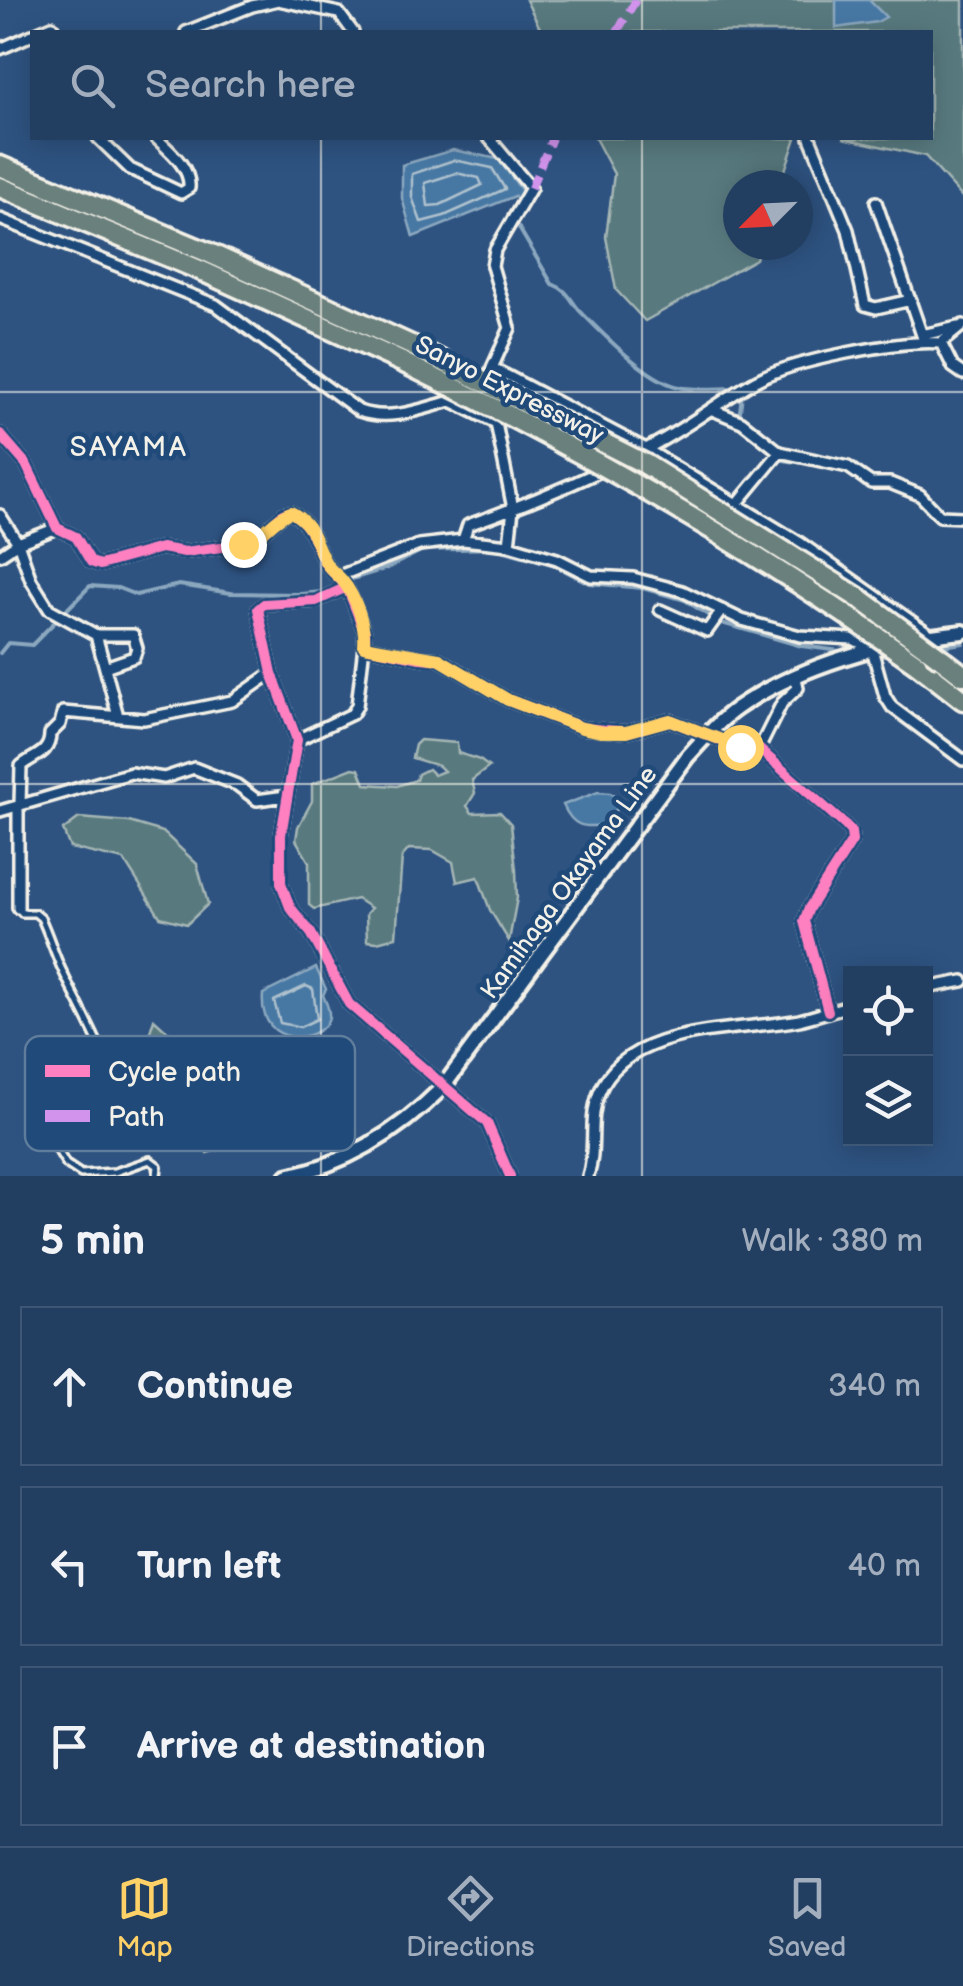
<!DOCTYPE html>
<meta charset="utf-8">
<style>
:root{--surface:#223e61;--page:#2a4567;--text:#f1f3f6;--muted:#a2aebd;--line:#3f5776;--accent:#ffd166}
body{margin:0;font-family:"Balsamiq Sans",sans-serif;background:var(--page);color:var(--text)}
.controls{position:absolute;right:30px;bottom:30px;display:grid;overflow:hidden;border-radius:0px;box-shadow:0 5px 25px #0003}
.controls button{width:90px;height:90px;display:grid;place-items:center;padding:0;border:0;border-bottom:2px solid var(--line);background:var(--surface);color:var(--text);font:50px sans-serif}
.compass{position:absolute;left:723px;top:170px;width:90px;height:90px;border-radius:50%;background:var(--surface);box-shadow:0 5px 25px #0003;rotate:246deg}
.stop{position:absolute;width:30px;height:30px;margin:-22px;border:8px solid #ffd166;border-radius:50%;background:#fff}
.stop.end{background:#ffd166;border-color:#fff;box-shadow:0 2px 10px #0008}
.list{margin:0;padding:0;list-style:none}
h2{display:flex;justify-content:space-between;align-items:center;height:130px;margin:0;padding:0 40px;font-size:42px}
h2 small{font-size:32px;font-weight:400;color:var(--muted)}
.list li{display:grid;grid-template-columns:65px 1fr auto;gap:30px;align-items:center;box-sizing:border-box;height:160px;margin:0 20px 20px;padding:0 20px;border:2px solid var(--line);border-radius:0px}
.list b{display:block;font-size:38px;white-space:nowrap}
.list em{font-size:32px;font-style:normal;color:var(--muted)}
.icon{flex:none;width:55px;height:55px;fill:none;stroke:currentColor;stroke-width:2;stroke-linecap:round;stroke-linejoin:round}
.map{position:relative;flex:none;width:963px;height:1176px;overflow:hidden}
.search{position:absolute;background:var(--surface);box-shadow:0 5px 25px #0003;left:30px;right:30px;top:30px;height:110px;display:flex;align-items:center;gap:25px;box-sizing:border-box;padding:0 35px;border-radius:0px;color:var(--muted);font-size:38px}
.sheet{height:670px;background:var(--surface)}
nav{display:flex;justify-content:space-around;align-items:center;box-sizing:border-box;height:140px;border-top:2px solid var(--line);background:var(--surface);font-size:28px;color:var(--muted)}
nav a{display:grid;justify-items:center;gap:5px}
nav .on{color:var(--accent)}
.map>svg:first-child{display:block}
.green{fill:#587a7f;stroke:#a6b6b4;stroke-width:2.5}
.water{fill:#4778a4;stroke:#8ca8bf;stroke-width:2.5}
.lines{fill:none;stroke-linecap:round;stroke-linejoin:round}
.shore{stroke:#afc1cd;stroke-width:2.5}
.stream{stroke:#8ca8bf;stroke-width:4}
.lane-casing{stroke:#f4f1e8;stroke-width:12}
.street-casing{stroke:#f4f1e8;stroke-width:16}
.secondary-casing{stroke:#f4f1e8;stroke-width:20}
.highway-casing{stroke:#f4f1e8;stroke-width:25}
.lane{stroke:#1f4a7a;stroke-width:5}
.street{stroke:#1f4a7a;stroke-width:9}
.secondary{stroke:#1f4a7a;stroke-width:12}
.highway{stroke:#6a807d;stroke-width:18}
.highway-bridge-casing{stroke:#f4f1e8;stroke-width:25;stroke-linecap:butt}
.highway-bridge{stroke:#6a807d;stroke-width:18}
.quiet{stroke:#d193ec;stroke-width:8;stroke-dasharray:15 8;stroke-linecap:butt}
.cycleway-casing{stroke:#1f4a7a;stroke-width:16}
.cycleway{stroke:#ff80c0;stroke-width:10}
.route{stroke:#ffd166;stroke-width:12}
.grid{fill:none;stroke:#f4f1e8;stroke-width:2.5;stroke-opacity:0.55}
.labels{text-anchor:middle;stroke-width:9;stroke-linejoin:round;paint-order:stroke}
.street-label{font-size:25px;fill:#f4f1e8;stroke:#1f4a7a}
.neighbourhood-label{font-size:28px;letter-spacing:2.5px;fill:#f4f1e8;stroke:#1f4a7a}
.key{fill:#1f4a7a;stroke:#5f7c9b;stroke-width:2.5}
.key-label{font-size:28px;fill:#f4f1e8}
</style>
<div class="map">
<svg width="963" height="1176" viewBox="0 0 963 1176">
<rect width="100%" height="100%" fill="#2e5381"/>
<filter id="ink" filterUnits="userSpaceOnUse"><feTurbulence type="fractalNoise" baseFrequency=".01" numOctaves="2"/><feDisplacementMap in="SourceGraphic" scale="20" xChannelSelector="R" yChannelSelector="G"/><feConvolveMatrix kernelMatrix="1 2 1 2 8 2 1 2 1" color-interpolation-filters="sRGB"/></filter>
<g filter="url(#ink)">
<!-- green -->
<path class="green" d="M 526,0 L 963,0 L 963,198 L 925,156 L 843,138 L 930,138 L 930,32 L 542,32 Z
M 595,138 L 796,138 L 780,185 L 738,185 L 738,245 L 760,245 L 756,259 L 645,321 L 616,290 L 606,237 L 614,174 Z
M 420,740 L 457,743 L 458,753 L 480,760 L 489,767 L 472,780 L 475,793 L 467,806 L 472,813 L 500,812 L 511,824 L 516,870 L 517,898 L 509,941 L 490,910 L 478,877 L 457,882 L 453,862 L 432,850 L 409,849 L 402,857 L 396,937 L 377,942 L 367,941 L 366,914 L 371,908 L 357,899 L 314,909 L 309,905 L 309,862 L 296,840 L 298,827 L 312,801 L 312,784 L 353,768 L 359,769 L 365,784 L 397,786 L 416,780 L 418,774 L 428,769 L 434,775 L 444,771 L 439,766 L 412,758 L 415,745 Z
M 79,818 L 129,822 L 163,832 L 197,864 L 208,904 L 187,924 L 160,917 L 124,860 L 70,848 L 63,830 Z
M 154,1019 L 187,1049 L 223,1089 L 258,1097 L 268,1123 L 251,1126 L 245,1142 L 207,1153 L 155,1090 L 143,1054 Z"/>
<!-- water -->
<path class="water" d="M 836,0 L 869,0 L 886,17 L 877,22 L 836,28 Z
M 453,150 L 498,159 L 523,192 L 521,198 L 517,201 L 515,196 L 413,237 L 402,198 L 402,165 Z
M 598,792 L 610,793 L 623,800 L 605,825 C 583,828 573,827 563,805 Z
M 316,968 L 326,989 L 323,995 C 325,1001 330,1008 329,1017 C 324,1043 258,1051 263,994 Z"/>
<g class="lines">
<!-- shore -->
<path class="shore" d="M 454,160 L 492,168 L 505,189 L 444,216 L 421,222 L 412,197 L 412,174 Z
M 456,173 L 479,178 L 482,185 L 440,205 L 428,206 L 425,183 Z
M 306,986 L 313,989 L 317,1019 L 300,1027 L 280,1023 L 274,1001 Z"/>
<!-- stream -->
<path class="stream" d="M 519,228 L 552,284 C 568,290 569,298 579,310 C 602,333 650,384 684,388 C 701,390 721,388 738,388 L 742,394 L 739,420
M 746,431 L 770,450
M 778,455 L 783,460 L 831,467
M 853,475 L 864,486 L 879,487
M 904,486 L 921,489 L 939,509
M 352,579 L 387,568 L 423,550 L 494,548 L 552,564 L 589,583 L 642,588 L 685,600 L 711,617
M 718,622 L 802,646 L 840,651
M 943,646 L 963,643
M 0,653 L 8,643 L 32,645 L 90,586 L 118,588 L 136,595 L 179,585 L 231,593 L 301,594 L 322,592 L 337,586"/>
<!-- lane casing -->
<g class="lane-casing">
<path id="lane" d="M 18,908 L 22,913 L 35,913 L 41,918 C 49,935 54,953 62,970 C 76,1002 132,1095 118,1125 L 109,1131 L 94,1129 L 51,1108 L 43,1112 L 42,1124 L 66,1164 L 81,1174 L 115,1172 L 150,1160 L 158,1166 L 157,1176"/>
</g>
<!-- street casing -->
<g class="street-casing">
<path id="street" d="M 38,32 L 52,26 L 55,32
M 186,32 L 252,6 L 278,0 L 339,13 L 353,32
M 0,49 L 32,35
M 98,138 L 130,169 L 181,193 L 189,188 C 191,168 170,151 156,138
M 489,138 L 531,188 L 495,250 L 492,266 L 510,328 L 492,368 L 494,388
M 810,138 L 848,230 L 865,305 L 876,308 L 911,300
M 876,202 L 924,341
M 0,219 L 216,305 L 359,411 C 390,422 421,409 451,401 L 496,423
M 922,335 L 958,327
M 941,343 L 953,367 L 963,374
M 492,368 L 646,449 L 799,542 L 931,635
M 713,410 L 742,422 L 780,452 L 848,467 L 871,483 L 890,483 L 920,495 L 940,516 L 963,517
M 495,418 L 513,509 L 509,545
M 0,434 L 26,464 L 57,528 L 76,537 L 91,562 L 100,565 L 161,548 L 185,552 L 243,544 L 255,540 L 283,514 L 291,512 C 312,524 314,542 324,561 C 330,572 340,577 347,587 L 316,601 L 264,604 L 258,609 L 272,673 L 297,740 L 281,835 L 281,883 L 290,907 L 311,933 L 349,1004 L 487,1123 L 510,1176
M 737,504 L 780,452
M 0,515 L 18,543 L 31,580 L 49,609 L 96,635 L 118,716
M 463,540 L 468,525 C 527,504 587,479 644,450 C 683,431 717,403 755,381 C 790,361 902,339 941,343 L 963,325
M 0,555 L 18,543 L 57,528
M 339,576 L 419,545 L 463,540 L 509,545 L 557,559 L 591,576 L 633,578 L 682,591 L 742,620 L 800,636 L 853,639 L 872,649 L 885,696 L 892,707 L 963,760
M 347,587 L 365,633 L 364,646 L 420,658 L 439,659 L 508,700 L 582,728 L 627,732 L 670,720 L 739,747 L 759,749 L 845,825 L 851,832 L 852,841 L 809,908 L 804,921 L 828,1011
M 660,610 L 707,631 L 722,610
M 96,635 L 133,635 L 137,648 L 134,657 L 105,667
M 297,740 L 352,714 L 357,706 L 364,646
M 759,749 L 782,703 L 798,688 L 796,678
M 20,804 L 21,766 C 34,755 50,754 50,734 L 60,724 L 63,712 L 144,719 L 232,701 L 272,673
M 18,808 L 18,908
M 0,811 L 131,773 L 164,778 L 194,768 L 237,785 L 257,800 L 286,796
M 926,988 L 963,981
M 588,1176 C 597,1149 588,1120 599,1093 C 627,1024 737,1032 799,1020 C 816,1016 833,1010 850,1006"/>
</g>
<!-- secondary casing -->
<g class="secondary-casing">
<path id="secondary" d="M 287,1176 C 347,1164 400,1130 443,1087 L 687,757 C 703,740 718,721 737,708 C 796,667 892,639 963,632"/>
</g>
<!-- highway casing -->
<g class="highway-casing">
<path id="highway" d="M 0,166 L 207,252 L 411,345
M 0,187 L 202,271 L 402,362
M 942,659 L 963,675
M 917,664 L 963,700"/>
</g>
<!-- lane -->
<use href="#lane" class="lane"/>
<!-- street -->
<use href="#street" class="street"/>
<!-- secondary -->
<use href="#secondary" class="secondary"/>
<!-- highway -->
<use href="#highway" class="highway"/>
<!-- highway-bridge casing -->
<g class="highway-bridge-casing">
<path id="highway-bridge" d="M 411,345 L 645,464 L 862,600 L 942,659
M 402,362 C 582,449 754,548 917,664"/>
</g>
<!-- highway-bridge -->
<use href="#highway-bridge" class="highway-bridge"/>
<!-- quiet -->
<path class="quiet" d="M 617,32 L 636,0
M 531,188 L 552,138"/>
<!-- cycleway casing -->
<g class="cycleway-casing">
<path id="cycleway" d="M 0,434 L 26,464 L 57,528 L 76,537 L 91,562 L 100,565 L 161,548 L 185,552 L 243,544 L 255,540 L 283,514 L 291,512 C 312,524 314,542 324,561 C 330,572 340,577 347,587 L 316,601 L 264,604 L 258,609 L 272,673 L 297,740 L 281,835 L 281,883 L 290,907 L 311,933 L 349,1004 L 487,1123 L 510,1176
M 347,587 L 365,633 L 364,646 L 420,658 L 439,659 L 508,700 L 582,728 L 627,732 L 670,720 L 739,747 L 759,749 L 845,825 L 851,832 L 852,841 L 809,908 L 804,921 L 828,1011"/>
</g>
<!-- cycleway -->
<use href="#cycleway" class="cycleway"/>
</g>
</g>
<g class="lines" filter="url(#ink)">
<!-- route -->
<path class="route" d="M 243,544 C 263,538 273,518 291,512 C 315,525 314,543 326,563 C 330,570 337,574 342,580 C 356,597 366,625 364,646 L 439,659 L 508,700 L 582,728 L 602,732 L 626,732 L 670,720 L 740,747"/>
</g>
<!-- grid -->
<path class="grid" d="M 321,0 L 321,32M 642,0 L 642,32M 321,138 L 321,1176M 642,138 L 642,1176M 0,392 L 963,392M 0,784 L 963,784"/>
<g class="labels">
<!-- street labels -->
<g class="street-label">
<text transform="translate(510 389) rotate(27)" y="9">Sanyo Expressway</text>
<text transform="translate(568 882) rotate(-54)" y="9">Kamihaga Okayama Line</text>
</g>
<!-- neighbourhood labels -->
<g class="neighbourhood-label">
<text x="129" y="456">SAYAMA</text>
</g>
</g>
<!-- legend -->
<rect x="25" y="1036" width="330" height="115" rx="15" class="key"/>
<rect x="45" y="1065" width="45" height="12" fill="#ff80c0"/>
<rect x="45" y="1110" width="45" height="12" fill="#d193ec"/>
<g class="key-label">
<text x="108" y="1081">Cycle path</text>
<text x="108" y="1126">Path</text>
</g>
</svg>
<div class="controls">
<button><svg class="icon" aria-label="locate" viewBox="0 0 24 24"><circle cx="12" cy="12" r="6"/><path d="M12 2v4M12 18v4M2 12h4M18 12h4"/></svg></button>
<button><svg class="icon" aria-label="layers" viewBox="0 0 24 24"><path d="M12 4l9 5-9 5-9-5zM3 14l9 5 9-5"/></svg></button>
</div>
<svg class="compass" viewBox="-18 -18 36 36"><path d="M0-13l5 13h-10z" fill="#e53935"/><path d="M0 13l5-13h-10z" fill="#a2aebd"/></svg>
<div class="stop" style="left:740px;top:747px"></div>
<div class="stop end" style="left:243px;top:544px"></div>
<div class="search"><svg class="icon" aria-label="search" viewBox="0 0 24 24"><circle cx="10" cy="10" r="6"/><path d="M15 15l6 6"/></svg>Search here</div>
</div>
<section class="sheet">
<h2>5 min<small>Walk · 380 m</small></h2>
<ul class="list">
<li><svg class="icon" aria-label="ahead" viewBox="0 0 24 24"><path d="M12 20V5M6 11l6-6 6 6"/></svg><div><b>Continue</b></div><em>340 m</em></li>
<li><svg class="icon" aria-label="left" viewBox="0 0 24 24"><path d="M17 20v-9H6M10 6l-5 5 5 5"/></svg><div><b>Turn left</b></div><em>40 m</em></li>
<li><svg class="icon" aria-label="arrive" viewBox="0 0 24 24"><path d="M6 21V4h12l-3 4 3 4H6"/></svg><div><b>Arrive at destination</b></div></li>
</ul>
</section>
<nav>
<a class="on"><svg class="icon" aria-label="map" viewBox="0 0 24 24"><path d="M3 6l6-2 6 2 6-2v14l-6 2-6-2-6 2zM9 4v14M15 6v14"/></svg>Map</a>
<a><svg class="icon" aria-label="directions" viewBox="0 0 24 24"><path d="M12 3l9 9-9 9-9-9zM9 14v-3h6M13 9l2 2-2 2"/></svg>Directions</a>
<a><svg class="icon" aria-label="saved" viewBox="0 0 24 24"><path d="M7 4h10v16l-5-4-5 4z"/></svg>Saved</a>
</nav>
